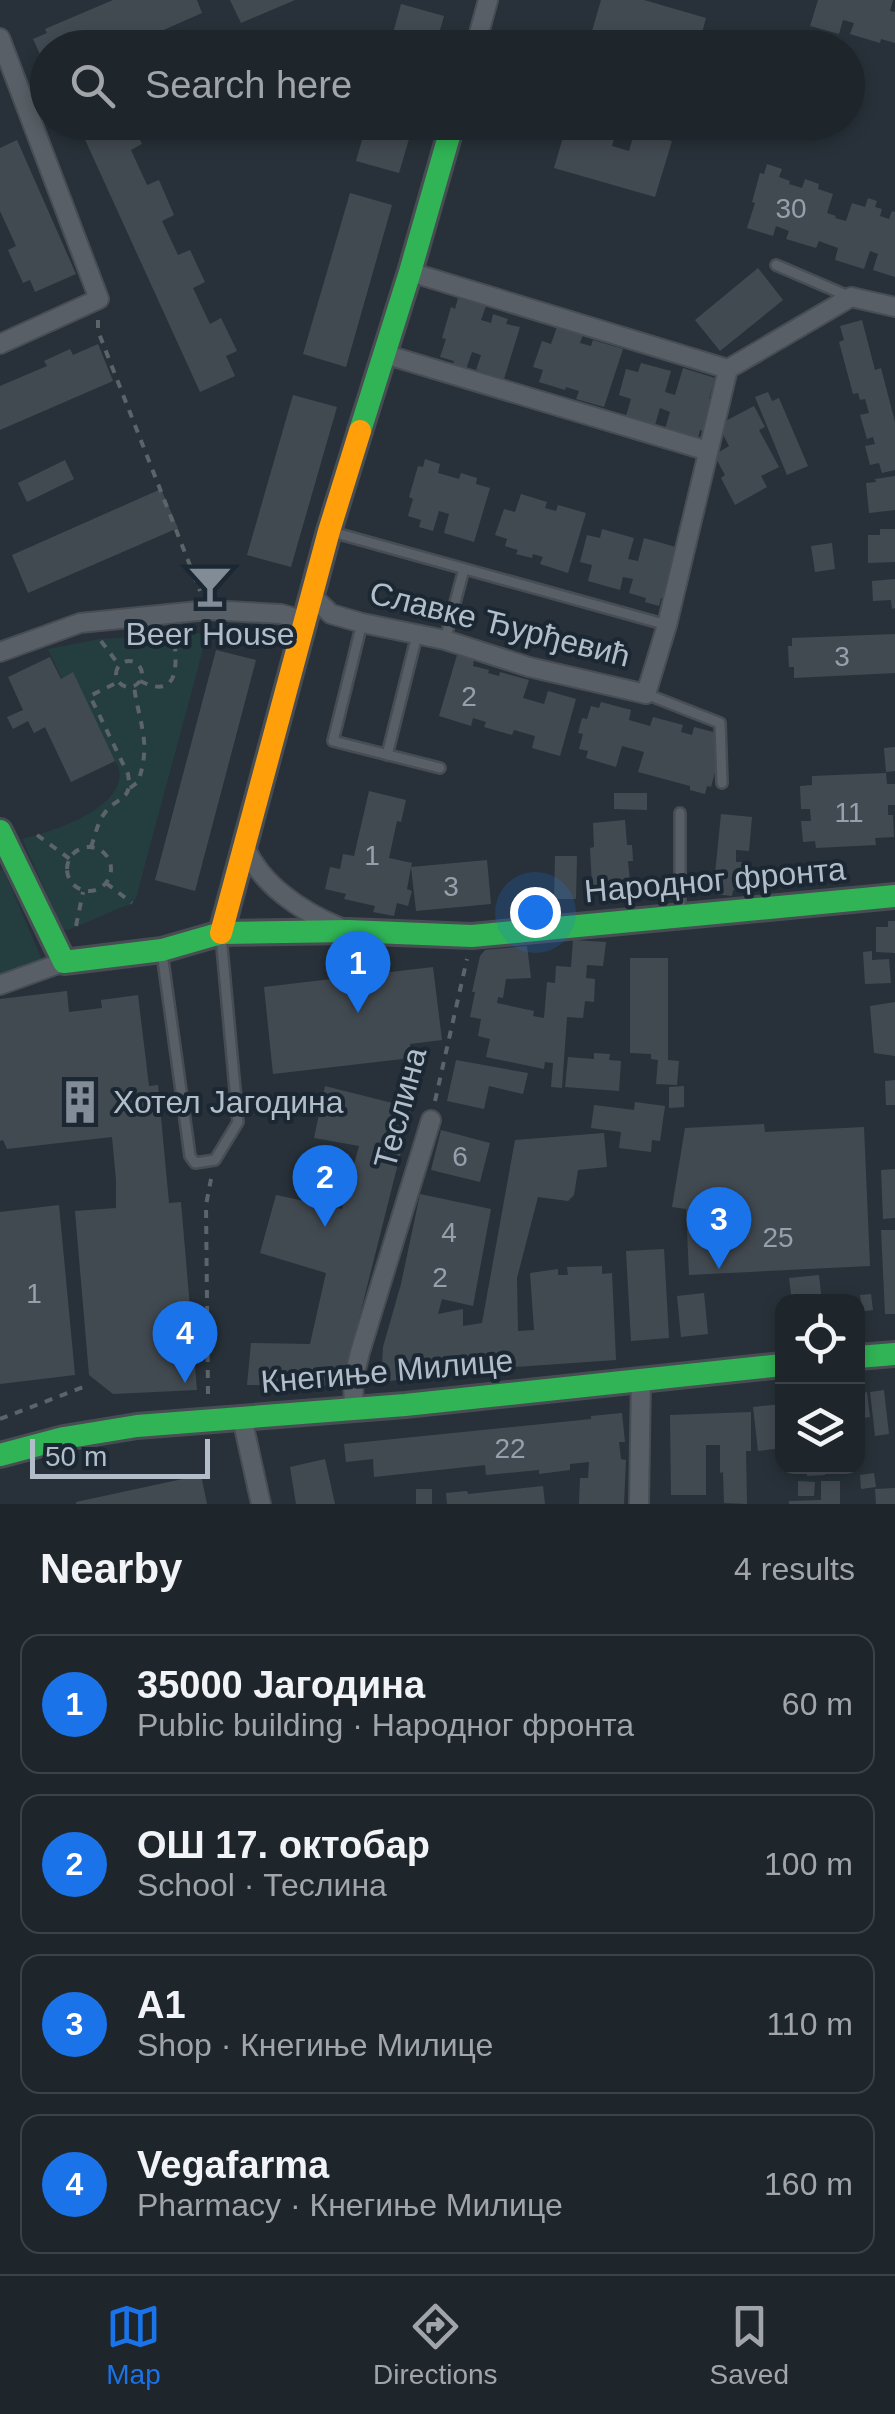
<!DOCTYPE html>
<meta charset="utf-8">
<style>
:root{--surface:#1e252b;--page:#262d33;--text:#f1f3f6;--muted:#a1a5a9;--line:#3c4247;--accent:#1a73e8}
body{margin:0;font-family:Arial,sans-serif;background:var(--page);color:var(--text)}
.controls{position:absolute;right:30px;bottom:30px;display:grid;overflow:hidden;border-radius:20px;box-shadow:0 5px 15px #0003}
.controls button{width:90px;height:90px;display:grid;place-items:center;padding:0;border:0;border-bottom:2px solid var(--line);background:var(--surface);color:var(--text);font:50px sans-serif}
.scale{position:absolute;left:30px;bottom:25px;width:180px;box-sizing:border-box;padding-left:10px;border:5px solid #b2bdca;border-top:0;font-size:28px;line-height:35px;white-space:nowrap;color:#b2bdca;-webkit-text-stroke:8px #1b2834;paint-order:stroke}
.you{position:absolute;left:535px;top:912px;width:35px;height:35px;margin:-25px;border:8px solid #fff;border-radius:50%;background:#1a73e8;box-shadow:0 0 0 15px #1a73e833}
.badge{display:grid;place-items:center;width:65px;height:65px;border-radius:50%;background:var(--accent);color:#fff;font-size:32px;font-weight:700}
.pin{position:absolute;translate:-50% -82px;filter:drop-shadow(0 2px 5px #0008)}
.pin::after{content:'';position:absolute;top:52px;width:35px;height:30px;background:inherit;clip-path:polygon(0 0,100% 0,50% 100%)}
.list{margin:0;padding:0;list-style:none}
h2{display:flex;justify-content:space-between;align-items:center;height:130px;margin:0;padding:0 40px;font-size:42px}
h2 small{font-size:32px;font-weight:400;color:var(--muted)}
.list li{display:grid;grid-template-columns:65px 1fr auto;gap:30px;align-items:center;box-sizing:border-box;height:140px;margin:0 20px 20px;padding:0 20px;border:2px solid var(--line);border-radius:20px}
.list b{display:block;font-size:38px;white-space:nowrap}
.list p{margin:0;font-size:32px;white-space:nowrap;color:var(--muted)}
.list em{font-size:32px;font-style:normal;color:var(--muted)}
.icon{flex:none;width:55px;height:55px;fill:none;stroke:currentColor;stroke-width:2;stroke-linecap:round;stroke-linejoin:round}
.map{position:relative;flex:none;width:895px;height:1504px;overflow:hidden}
.search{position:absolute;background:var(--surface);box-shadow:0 5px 15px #0003;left:30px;right:30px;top:30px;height:110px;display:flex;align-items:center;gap:25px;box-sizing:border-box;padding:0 35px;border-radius:55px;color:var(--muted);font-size:38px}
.sheet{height:770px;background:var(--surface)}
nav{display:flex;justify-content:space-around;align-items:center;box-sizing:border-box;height:140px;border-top:2px solid var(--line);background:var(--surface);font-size:28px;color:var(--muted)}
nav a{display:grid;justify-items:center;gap:5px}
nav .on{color:var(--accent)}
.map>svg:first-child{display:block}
.green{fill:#243e40}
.building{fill:#424a51}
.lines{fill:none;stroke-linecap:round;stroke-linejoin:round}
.lane-casing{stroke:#474d53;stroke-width:14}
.street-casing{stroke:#474d53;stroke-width:22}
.fast-casing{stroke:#474d53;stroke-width:28}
.slow-casing{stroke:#474d53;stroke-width:28}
.path{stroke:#5c6369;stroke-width:4;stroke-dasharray:8 8;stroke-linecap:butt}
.lane{stroke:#595f66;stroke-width:9}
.street{stroke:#595f66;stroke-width:18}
.fast{stroke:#30b455;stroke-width:22}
.slow{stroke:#ff9f0a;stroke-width:22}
.labels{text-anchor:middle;stroke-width:8;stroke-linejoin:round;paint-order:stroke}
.number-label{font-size:28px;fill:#96a0ac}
.street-label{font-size:32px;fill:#b2bdca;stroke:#1b2834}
.poi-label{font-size:32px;fill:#b2bdca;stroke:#1b2834}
</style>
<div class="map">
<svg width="895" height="1504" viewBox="0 0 895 1504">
<rect width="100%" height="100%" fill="#283139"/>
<!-- green -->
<path class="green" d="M 197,633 L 207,634 L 136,898 L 132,903 L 68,930 L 63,929 L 22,839 C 52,832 127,808 119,769 L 73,674 L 62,679 L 48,649 L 100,639 Z
M 3,869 L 42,960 L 0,975 L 0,871 Z"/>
<!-- building -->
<path class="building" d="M 113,0 L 197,0 L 202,13 L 123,48 L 48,48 L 48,72 L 33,39 L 47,33 L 45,29 Z
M 230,0 L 295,0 L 241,23 Z
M 601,0 L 644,0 L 706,18 L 698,48 L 660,48 L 642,41 L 640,48 L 601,48 L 605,34 L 592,31 Z
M 818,0 L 893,0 L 890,11 L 895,12 L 895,43 L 881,39 L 880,43 L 850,34 L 854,23 L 843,20 L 839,34 L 810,26 Z
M 401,4 L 444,16 L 435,48 L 389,48 Z
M 77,122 L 132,122 L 142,144 L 131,150 L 147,185 L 159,180 L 174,215 L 162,221 L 178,255 L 190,250 L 205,282 L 193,288 L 210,324 L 221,318 L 237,351 L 226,356 L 235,376 L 200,392 Z
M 367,122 L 414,122 L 399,173 L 356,161 Z
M 580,122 L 619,122 L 612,146 L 629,151 L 635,130 L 672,141 L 655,197 L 554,168 L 566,127 L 578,131 Z
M 17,140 L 76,274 L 35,292 L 30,280 L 23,283 L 8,250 L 16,246 L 0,211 L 0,148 Z
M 767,164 L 782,169 L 779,177 L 790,181 L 789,184 L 802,188 L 805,179 L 819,184 L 818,189 L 833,194 L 827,213 L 836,216 L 835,218 L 846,221 L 852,203 L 865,207 L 868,198 L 877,201 L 875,207 L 882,209 L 880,216 L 889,219 L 892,211 L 895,212 L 895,277 L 873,270 L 878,254 L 870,251 L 864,269 L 835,260 L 838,248 L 827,244 L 819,241 L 816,248 L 786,239 L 789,231 L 776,226 L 773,236 L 747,228 L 755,203 L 752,202 L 760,173 L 764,174 Z
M 350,193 L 392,205 L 346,367 L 303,354 Z
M 758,268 L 783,300 L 720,351 L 695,320 Z
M 458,298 L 486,306 L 481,320 L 491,323 L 493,314 L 508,319 L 506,324 L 520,327 L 504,379 L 476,370 L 481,355 L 472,352 L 465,372 L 452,368 L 454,361 L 440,357 L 446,339 L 442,338 L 451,307 L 455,309 Z
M 862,320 L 875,370 L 881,368 L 895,422 L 895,470 L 882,473 L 879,463 L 870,465 L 865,446 L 875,444 L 873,437 L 867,439 L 860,415 L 869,413 L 865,399 L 860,400 L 858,393 L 853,394 L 839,342 L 844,340 L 840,326 Z
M 557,327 L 583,335 L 580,343 L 591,346 L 593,340 L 623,349 L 604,407 L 576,399 L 579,391 L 566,387 L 565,390 L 539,382 L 543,370 L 533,367 L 542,341 L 551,344 Z
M 98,344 L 113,381 L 0,430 L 0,386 L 47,366 L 44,361 L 70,349 L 73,355 Z
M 641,363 L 671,371 L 665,392 L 675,395 L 683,368 L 715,378 L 709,399 L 713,400 L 704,431 L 700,430 L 698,438 L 665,429 L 670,412 L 660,408 L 655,425 L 626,416 L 631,399 L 619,395 L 626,369 L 638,372 Z
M 768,392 L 772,401 L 779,398 L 808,466 L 787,475 L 755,397 Z
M 293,395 L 337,407 L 291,567 L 247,555 Z
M 754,406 L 765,427 L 759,430 L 779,467 L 761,476 L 767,487 L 735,505 L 721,478 L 725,475 L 714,455 L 729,446 L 718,425 Z
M 425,459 L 440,464 L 438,473 L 459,479 L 461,473 L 477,478 L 476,484 L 490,488 L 474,542 L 444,533 L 449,514 L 439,511 L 433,531 L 419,527 L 421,520 L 408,516 L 413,499 L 409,497 L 418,466 L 423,467 Z
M 65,460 L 74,479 L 27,502 L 18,483 Z
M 895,476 L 895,510 L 869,513 L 866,483 L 876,482 L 875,479 Z
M 161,489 L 178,528 L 28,593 L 12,555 Z
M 521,494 L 547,502 L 545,508 L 556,511 L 558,505 L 586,513 L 568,573 L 540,564 L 543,557 L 533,554 L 532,558 L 516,554 L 518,550 L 505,546 L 507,539 L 495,535 L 504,509 L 515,512 Z
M 602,529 L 634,538 L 628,559 L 638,561 L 644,538 L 676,547 L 670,570 L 673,570 L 666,599 L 661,598 L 659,606 L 645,602 L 646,598 L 629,593 L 633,579 L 623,577 L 620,590 L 588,581 L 592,565 L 580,562 L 587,535 L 600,538 Z
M 880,529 L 895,529 L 895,562 L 868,563 L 868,535 L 880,535 Z
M 832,543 L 835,569 L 815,572 L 811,546 Z
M 895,579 L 895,608 L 892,609 L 891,600 L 873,601 L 872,581 Z
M 895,634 L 895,673 L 794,678 L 794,667 L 789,667 L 788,646 L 792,646 L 792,638 Z
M 216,650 L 256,660 L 195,891 L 155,880 Z
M 457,655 L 474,660 L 473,666 L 489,670 L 488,673 L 499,676 L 500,672 L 529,680 L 523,698 L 544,704 L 548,691 L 576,699 L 560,756 L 532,748 L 535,736 L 514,730 L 512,735 L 484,727 L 486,722 L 473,718 L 471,726 L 439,716 Z
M 50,657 L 61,679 L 73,672 L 115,761 L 71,782 L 45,727 L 34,733 L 28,721 L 13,729 L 7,717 L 23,710 L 8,677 Z
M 601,702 L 631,710 L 629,720 L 650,726 L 653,717 L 683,725 L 681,732 L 692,735 L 694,727 L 721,734 L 714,757 L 719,758 L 711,787 L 707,786 L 705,794 L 690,790 L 690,786 L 638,772 L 644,752 L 622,746 L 616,767 L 586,758 L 588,751 L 579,749 L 583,734 L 578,733 L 582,718 L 587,719 L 591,706 L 599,708 Z
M 895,747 L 895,771 L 886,772 L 884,748 Z
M 886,773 L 887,784 L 895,784 L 895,805 L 888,805 L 888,815 L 893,815 L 894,837 L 875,838 L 876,845 L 816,848 L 815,841 L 803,842 L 801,821 L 811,821 L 810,809 L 801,809 L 800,786 L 812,785 L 812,776 Z
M 369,791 L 406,800 L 401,822 L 397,821 L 389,858 L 412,863 L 411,867 L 487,860 L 491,904 L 416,911 L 411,867 L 407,889 L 412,891 L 408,906 L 397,903 L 394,916 L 373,912 L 375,906 L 344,899 L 346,894 L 325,889 L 330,867 L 340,869 L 343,854 L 354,856 Z
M 614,793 L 647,793 L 647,810 L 614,809 Z
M 721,814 L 752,817 L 749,851 L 736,850 L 736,862 L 747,862 L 744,891 L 733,890 L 732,896 L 713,894 Z
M 625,820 L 627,845 L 632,845 L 633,861 L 628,861 L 630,882 L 592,885 L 590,848 L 594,847 L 593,823 Z
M 555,856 L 577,856 L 576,899 L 554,899 Z
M 888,921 L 895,921 L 895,953 L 876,952 L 876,927 L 888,927 Z
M 573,940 L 606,942 L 603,966 L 587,965 L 586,978 L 595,979 L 594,1002 L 585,1001 L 583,1018 L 567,1017 L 562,1088 L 551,1087 L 553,1063 L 545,1062 L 544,1069 L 486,1057 L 490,1039 L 478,1036 L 481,1019 L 470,1017 L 475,992 L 472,992 L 480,956 L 485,950 L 527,946 L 531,978 L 506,979 L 503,998 L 498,997 L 497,1003 L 534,1011 L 533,1016 L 544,1018 L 547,982 L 555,983 L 556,966 L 571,967 Z
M 872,951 L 872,960 L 889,959 L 891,983 L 865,984 L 863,952 Z
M 630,958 L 668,958 L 668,1060 L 679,1061 L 677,1085 L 656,1084 L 658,1060 L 651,1059 L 651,1054 L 630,1053 Z
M 433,967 L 442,1040 L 410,1044 L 411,1058 L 273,1074 L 264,987 Z
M 67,991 L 69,1012 L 102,1008 L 101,1000 L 138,995 L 149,1086 L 158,1085 L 169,1203 L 181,1202 L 197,1390 L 113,1394 L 89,1375 L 75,1211 L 116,1208 L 116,1180 L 112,1137 L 7,1149 L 3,1140 L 0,1141 L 0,999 Z
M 895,1002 L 895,1056 L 874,1053 L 870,1006 Z
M 594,1053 L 610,1054 L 609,1060 L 621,1061 L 619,1091 L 565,1087 L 568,1057 L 594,1059 Z
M 456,1060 L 528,1073 L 523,1094 L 489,1086 L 484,1109 L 447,1101 Z
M 895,1080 L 895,1105 L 886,1105 L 885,1081 Z
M 325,1086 L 412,1108 L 342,1386 L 247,1385 L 251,1343 L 310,1344 L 326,1273 L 260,1253 L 276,1195 L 342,1209 L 359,1146 L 314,1138 Z
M 684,1086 L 684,1107 L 669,1108 L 669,1087 Z
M 635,1102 L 665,1106 L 660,1141 L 652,1140 L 651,1152 L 619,1148 L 621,1132 L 591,1128 L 594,1105 L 634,1110 Z
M 764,1124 L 765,1132 L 864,1127 L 870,1266 L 689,1275 L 686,1209 L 672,1207 L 685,1128 Z
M 441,1130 L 490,1143 L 480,1182 L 431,1170 Z
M 604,1133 L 607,1167 L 578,1170 L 574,1195 L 568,1201 L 538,1197 L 517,1278 L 518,1331 L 534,1330 L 530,1273 L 558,1269 L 558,1275 L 568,1275 L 567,1267 L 602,1266 L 602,1274 L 612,1273 L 616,1360 L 487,1369 L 381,1382 L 383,1347 L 401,1284 L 420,1194 L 491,1209 L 473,1306 L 442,1299 L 438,1314 L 463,1309 L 463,1326 L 482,1323 L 515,1140 Z
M 895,1169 L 895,1218 L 883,1219 L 881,1170 Z
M 59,1205 L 75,1375 L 0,1384 L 0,1212 Z
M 881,1230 L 895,1230 L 895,1314 L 885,1314 Z
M 664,1249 L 669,1338 L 631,1341 L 626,1251 Z
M 819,1275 L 822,1302 L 792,1302 L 789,1278 Z
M 704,1293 L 708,1334 L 681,1337 L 677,1296 Z
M 871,1294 L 873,1310 L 858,1312 L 858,1302 L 861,1302 L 860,1295 Z
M 884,1390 L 889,1434 L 875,1436 L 870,1392 Z
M 867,1392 L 870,1417 L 858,1419 L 858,1394 Z
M 782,1404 L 782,1448 L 758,1451 L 753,1407 Z
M 751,1412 L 751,1451 L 746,1451 L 747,1504 L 724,1503 L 723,1472 L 720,1473 L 720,1445 L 706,1445 L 706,1495 L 671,1495 L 670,1415 Z
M 622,1413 L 625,1442 L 619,1442 L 621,1459 L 626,1460 L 624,1504 L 579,1504 L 580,1478 L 588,1478 L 589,1462 L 570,1464 L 570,1470 L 539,1474 L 539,1470 L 486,1475 L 485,1465 L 374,1477 L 373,1459 L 346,1462 L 344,1444 L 591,1419 L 591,1416 Z
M 325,1459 L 335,1504 L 296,1504 L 290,1467 Z
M 807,1466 L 825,1466 L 825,1475 L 807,1476 Z
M 874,1473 L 876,1487 L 861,1489 L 860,1475 Z
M 201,1475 L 207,1504 L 76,1504 L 76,1502 Z
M 798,1481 L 815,1482 L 814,1496 L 798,1496 Z
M 821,1481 L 840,1481 L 840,1504 L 789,1504 L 789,1501 L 821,1500 Z
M 543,1486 L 545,1504 L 447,1504 L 446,1493 L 467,1491 L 468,1494 Z
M 895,1488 L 895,1504 L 876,1504 L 875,1489 Z
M 416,1489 L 432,1489 L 432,1504 L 416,1504 Z"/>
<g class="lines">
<!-- lane casing -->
<g class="lane-casing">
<path id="lane" d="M 776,265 L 848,296
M 332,532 L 667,625
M 362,623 L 333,741 L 440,768
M 445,640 L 464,569
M 646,694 L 720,723 L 722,783
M 387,755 L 417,635
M 680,913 L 680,813
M 162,953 L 190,1156 L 195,1163 L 215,1160 L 238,1122 L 221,936"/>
</g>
<!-- street casing -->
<g class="street-casing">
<path id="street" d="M 0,38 L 99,299 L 0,344
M 475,48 L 488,0
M 410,272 L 728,369 L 851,297 L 895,307
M 384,354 L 708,451
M 312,596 L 331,614 L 362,623 L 445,640 L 529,667 L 646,694 L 667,625 L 728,369
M 0,652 L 80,623 L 208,610 L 281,614 L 305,621
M 245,846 C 260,884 302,912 339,927
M 0,985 L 64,962
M 354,1409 L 353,1381 L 360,1352 L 431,1120
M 242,1418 L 261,1504
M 639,1504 L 641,1378"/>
</g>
<!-- fast casing -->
<g class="fast-casing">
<path id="fast" d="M 360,431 L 410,272 L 453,122
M 0,831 L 64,962 L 162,950 L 221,933 L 348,931 L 472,936 L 895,896
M 858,1357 L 895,1354
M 0,1455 L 64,1438 L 137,1426 L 405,1405 L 782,1365"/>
</g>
<!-- slow casing -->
<g class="slow-casing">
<path id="slow" d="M 221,933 L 329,531 L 360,431"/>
</g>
<!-- path -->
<path class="path" d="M 98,320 L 98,331 L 200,591
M 101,641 L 119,665
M116 674a13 13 0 1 1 26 0a13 13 0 1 1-26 0Z
M 140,681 C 180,701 177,664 174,636
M 130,788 L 138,782 C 152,742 139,724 134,686
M 37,835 L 70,859
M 91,847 C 95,836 97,824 104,814 C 117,795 133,803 128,774 L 90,696 L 118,682
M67 869a22 22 0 1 1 44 0a22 22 0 1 1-44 0Z
M 106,883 L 132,903
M 76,926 L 83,892
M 435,1101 L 467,959
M 208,1394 L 206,1205 L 211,1179
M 0,1419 L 86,1386"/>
<!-- lane -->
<use href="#lane" class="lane"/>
<!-- street -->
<use href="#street" class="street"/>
<!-- fast -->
<use href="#fast" class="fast"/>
<!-- slow -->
<use href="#slow" class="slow"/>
</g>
<!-- icons -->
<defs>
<g id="bar-bare" transform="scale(3.45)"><path d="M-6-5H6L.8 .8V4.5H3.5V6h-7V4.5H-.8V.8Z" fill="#828c97" stroke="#1b2834" stroke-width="2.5" paint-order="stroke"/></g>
<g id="building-bare" transform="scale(3.45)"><path d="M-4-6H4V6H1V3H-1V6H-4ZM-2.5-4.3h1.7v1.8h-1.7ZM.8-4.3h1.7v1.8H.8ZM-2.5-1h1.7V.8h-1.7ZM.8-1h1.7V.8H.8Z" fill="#828c97" stroke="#1b2834" stroke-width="2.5" paint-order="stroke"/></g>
</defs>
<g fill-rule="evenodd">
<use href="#bar-bare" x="210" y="586"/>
<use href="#building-bare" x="80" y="1102"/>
</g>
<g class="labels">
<!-- number labels -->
<g class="number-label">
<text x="791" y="218">30</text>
<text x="842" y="666">3</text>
<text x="469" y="706">2</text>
<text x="849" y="822">11</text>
<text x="372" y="865">1</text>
<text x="451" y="896">3</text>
<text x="460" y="1166">6</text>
<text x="449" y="1242">4</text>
<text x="778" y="1247">25</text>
<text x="440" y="1287">2</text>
<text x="34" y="1303">1</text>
<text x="510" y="1458">22</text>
</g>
<!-- street labels -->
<g class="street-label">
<text transform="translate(500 624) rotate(14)" y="11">Славке Ђурђевић</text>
<text transform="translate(715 880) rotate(-5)" y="11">Народног фронта</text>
<text transform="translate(400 1108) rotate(-75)" y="11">Теслина</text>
<text transform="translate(387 1371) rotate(-5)" y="11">Кнегиње Милице</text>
</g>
<!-- poi labels -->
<g class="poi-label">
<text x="210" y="645">Beer House</text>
<text x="113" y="1113" text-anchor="start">Хотел Јагодина</text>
</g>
</g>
</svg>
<div class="controls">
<button><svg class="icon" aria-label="locate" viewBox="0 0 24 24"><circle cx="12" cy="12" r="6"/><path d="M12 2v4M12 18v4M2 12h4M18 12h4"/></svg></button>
<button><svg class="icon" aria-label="layers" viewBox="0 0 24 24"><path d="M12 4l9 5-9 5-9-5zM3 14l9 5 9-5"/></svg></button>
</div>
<div class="scale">50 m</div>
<div class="you"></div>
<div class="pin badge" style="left:358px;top:1013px">1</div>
<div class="pin badge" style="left:325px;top:1227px">2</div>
<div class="pin badge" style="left:719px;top:1269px">3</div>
<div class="pin badge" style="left:185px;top:1383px">4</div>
<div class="search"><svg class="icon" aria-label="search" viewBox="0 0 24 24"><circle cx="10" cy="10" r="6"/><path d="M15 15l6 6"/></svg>Search here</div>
</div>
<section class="sheet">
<h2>Nearby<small>4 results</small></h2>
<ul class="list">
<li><span class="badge">1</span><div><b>35000 Јагодина</b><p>Public building · Народног фронта</p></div><em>60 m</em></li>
<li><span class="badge">2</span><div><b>ОШ 17. октобар</b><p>School · Теслина</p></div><em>100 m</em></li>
<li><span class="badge">3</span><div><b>A1</b><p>Shop · Кнегиње Милице</p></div><em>110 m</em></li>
<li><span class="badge">4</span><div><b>Vegafarma</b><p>Pharmacy · Кнегиње Милице</p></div><em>160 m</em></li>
</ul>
</section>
<nav>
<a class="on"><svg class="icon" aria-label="map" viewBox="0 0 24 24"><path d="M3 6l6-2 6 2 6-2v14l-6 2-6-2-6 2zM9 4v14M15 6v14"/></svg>Map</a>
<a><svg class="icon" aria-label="directions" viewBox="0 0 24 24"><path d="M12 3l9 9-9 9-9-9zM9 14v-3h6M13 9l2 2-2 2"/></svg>Directions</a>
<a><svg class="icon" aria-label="saved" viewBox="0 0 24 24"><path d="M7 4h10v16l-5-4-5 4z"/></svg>Saved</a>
</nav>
